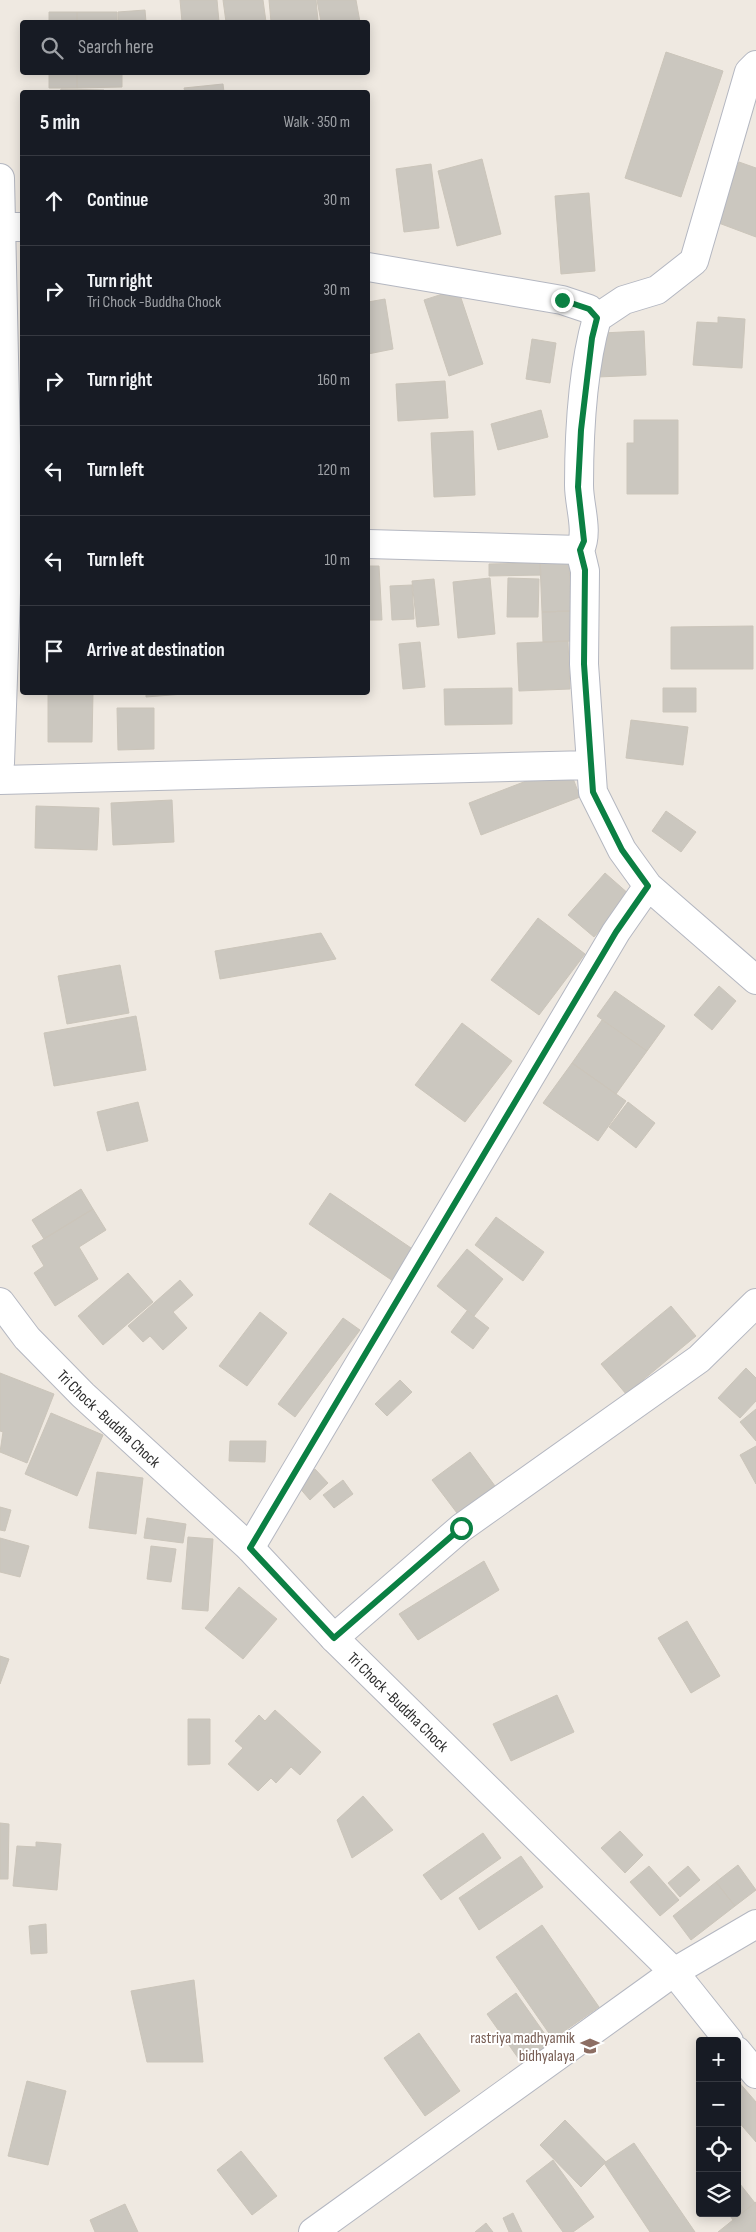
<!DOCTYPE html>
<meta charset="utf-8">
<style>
:root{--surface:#171b24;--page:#20242c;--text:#f1f3f6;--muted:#9ea1a6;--line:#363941}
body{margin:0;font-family:"Sofia Sans Condensed",sans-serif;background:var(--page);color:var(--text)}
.controls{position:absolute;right:15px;bottom:15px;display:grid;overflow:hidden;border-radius:5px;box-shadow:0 2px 12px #0003}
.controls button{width:45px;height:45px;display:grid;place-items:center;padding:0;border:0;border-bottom:1px solid var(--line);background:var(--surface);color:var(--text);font:25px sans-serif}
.stop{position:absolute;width:15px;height:15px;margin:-11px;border:4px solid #0b8043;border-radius:50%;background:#fff}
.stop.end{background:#0b8043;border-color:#fff;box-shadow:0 1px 5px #0008}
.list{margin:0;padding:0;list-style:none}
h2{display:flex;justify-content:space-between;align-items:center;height:65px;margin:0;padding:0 20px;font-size:21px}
h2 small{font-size:16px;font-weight:400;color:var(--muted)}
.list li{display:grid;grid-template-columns:32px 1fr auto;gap:15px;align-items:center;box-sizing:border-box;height:90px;padding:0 20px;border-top:1px solid var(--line)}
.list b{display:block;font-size:19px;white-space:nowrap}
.list p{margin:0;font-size:16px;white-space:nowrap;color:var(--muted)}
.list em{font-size:16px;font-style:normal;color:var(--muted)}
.icon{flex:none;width:28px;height:28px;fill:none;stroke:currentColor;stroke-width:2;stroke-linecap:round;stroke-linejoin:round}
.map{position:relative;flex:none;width:756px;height:2232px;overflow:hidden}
.search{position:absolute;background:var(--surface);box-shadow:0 2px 12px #0003;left:20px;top:20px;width:350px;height:55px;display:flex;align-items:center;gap:12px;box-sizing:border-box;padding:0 18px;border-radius:5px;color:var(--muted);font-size:19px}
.panel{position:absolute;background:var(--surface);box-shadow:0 2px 12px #0003;left:20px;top:90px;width:350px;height:605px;border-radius:5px}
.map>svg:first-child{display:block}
.building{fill:#cbc7bf;stroke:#cbc5ba}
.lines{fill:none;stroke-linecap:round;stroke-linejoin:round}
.street-casing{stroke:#b4b7c1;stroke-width:30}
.secondary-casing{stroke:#b4b7c1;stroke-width:30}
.street{stroke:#fff;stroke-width:28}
.secondary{stroke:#fff;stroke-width:28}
.route{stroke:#0b8043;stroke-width:6}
.labels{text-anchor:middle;stroke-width:4;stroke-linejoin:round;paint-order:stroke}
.street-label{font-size:16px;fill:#2e2e2e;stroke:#fff}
.education-label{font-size:16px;fill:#785e54;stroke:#fff;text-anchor:end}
</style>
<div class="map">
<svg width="756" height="2232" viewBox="0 0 756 2232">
<rect width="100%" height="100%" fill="#efe9e1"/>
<!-- building -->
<path class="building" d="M 180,0 L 217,0 L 219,22 L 182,22 Z
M 223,0 L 263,0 L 266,22 L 226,22 Z
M 269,0 L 316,0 L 318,21 L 271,22 Z
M 317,0 L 356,0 L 360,22 L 321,22 Z
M 145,10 L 146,22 L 118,22 L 118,12 Z
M 49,12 L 77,12 L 77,22 L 49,22 Z
M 77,12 L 117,12 L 117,22 L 77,22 Z
M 666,52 L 723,71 L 681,197 L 625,178 Z
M 49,72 L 77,72 L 77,88 L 49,88 Z
M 77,72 L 122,72 L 122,87 L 77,88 Z
M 223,84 L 224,92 L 185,92 L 184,88 Z
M 61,89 L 104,90 L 104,92 L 60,92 Z
M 482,159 L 501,234 L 457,246 L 438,171 Z
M 739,162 L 756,168 L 756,237 L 716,222 Z
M 431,164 L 439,228 L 404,232 L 396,169 Z
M 589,193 L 595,271 L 561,274 L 555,196 Z
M 458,289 L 483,364 L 449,376 L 424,300 Z
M 385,299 L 393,349 L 368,354 L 368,302 Z
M 718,317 L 745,319 L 742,368 L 693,365 L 697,322 L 718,323 Z
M 644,331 L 646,375 L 597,377 L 602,333 Z
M 532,339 L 556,343 L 550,383 L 526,379 Z
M 445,381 L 448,418 L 398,421 L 396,384 Z
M 541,410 L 548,437 L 498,450 L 491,424 Z
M 634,420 L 678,420 L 678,494 L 627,494 L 627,443 L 634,443 Z
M 473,431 L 475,495 L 434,497 L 431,433 Z
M 569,562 L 571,611 L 542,612 L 540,563 Z
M 540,563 L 541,575 L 489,576 L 489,564 Z
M 368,566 L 379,566 L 382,620 L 368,620 Z
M 490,578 L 495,634 L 458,638 L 453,582 Z
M 508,578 L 539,579 L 538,617 L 507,617 Z
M 434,579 L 439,625 L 417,627 L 412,581 Z
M 412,585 L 414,619 L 392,620 L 390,586 Z
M 571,611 L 572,641 L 543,642 L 542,612 Z
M 753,626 L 753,669 L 671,669 L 671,627 Z
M 568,641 L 570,689 L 519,691 L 517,643 Z
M 420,642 L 425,687 L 403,689 L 399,644 Z
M 512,688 L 512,724 L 445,725 L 444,689 Z
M 663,688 L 696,688 L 696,712 L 663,712 Z
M 48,692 L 93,692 L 92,742 L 48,742 Z
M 146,692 L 196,692 L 196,693 L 146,697 Z
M 117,708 L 154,708 L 154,749 L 118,750 Z
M 631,720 L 688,727 L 683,765 L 626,758 Z
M 568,765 L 580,797 L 481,835 L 469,803 Z
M 172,800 L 174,842 L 113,845 L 111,803 Z
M 36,806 L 99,808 L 97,850 L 35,848 Z
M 666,811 L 696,832 L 681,852 L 652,831 Z
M 605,873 L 630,895 L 594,937 L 568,915 Z
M 538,918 L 585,954 L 539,1015 L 491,980 Z
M 321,933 L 336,959 L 220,979 L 215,951 Z
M 120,965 L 129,1013 L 67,1024 L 58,976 Z
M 719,986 L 736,1001 L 712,1030 L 694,1015 Z
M 615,991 L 665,1026 L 647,1051 L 597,1016 Z
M 136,1016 L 146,1070 L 54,1086 L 44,1033 Z
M 602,1020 L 647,1051 L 616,1094 L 572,1063 Z
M 462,1023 L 512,1061 L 465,1122 L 415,1085 Z
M 572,1063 L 626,1101 L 598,1141 L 543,1103 Z
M 138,1102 L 148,1141 L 107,1151 L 97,1112 Z
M 628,1102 L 655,1123 L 636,1148 L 609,1127 Z
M 81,1189 L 93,1209 L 44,1239 L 32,1220 Z
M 330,1193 L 414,1250 L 393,1281 L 309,1224 Z
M 93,1209 L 106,1230 L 79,1247 L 98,1279 L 55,1306 L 34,1273 L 44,1266 L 32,1246 Z
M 496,1217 L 544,1252 L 523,1281 L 475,1245 Z
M 467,1249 L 503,1279 L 474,1316 L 437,1286 Z
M 128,1273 L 153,1302 L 103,1345 L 78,1316 Z
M 180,1280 L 193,1295 L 173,1312 L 187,1328 L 163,1350 L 150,1336 L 143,1342 L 128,1326 Z
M 671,1306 L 696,1336 L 626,1394 L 601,1364 Z
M 467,1311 L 489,1328 L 473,1349 L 451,1332 Z
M 260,1312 L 287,1333 L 247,1386 L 219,1366 Z
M 343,1318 L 360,1330 L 295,1417 L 278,1404 Z
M 746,1368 L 756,1378 L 756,1401 L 740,1418 L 718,1398 Z
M 0,1373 L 54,1394 L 27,1463 L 0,1452 L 3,1432 L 0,1431 Z
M 400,1380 L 412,1392 L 387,1416 L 375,1404 Z
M 756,1409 L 756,1441 L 740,1422 Z
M 51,1413 L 103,1435 L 77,1496 L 25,1474 Z
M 230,1441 L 266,1441 L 265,1462 L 229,1461 Z
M 756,1446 L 756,1484 L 740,1455 Z
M 470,1452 L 495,1486 L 457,1513 L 432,1480 Z
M 315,1469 L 328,1483 L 310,1500 L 297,1485 Z
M 97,1472 L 143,1478 L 136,1534 L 89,1528 Z
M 343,1480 L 353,1494 L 334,1508 L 323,1495 Z
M 0,1507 L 11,1510 L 5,1531 L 0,1530 Z
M 147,1518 L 186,1524 L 183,1543 L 144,1538 Z
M 188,1537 L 213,1539 L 208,1611 L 182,1609 Z
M 0,1538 L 29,1546 L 20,1577 L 0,1572 Z
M 151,1546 L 176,1549 L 171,1582 L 147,1579 Z
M 484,1561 L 499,1590 L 418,1640 L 399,1614 Z
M 239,1587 L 277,1619 L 243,1659 L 205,1628 Z
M 687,1621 L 720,1676 L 691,1693 L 658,1638 Z
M 0,1656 L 9,1659 L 0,1684 Z
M 557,1695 L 574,1732 L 511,1761 L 493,1724 Z
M 275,1710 L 321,1752 L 300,1775 L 291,1767 L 276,1783 L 271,1778 L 258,1791 L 228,1764 L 243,1748 L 235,1741 L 259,1715 L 265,1721 Z
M 188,1719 L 210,1719 L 210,1764 L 188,1765 Z
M 363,1796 L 393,1830 L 352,1858 L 337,1820 Z
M 0,1823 L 9,1824 L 8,1879 L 0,1879 Z
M 620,1831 L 643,1855 L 625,1873 L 601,1848 Z
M 483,1833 L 501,1858 L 441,1900 L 423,1875 Z
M 36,1842 L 61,1844 L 57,1890 L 13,1886 L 17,1846 L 36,1847 Z
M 521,1856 L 543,1887 L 479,1930 L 459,1898 Z
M 738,1865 L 756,1890 L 735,1906 L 716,1882 Z
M 649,1866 L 679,1900 L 660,1916 L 630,1882 Z
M 688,1866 L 700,1880 L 680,1897 L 668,1883 Z
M 716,1882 L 735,1906 L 691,1940 L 673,1916 Z
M 46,1924 L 47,1953 L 31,1954 L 29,1926 Z
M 542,1925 L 599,2007 L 553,2039 L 496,1957 Z
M 194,1980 L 203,2062 L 147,2062 L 131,1991 Z
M 516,1993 L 552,2044 L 523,2065 L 487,2014 Z
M 419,2033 L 460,2091 L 425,2116 L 384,2058 Z
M 737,2080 L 756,2102 L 756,2142 L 737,2120 Z
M 27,2081 L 66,2091 L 48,2165 L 8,2156 Z
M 565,2120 L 606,2162 L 581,2187 L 540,2145 Z
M 634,2143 L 695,2232 L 650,2232 L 604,2163 Z
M 241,2151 L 277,2196 L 252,2215 L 217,2170 Z
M 553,2160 L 594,2217 L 573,2232 L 563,2232 L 526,2181 Z
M 740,2184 L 755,2203 L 733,2220 L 728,2213 L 737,2213 L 737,2186 Z
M 756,2202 L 756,2232 L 718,2232 L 733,2220 Z
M 125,2204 L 138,2232 L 95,2232 L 90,2220 Z
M 513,2213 L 522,2232 L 509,2232 L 503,2218 Z
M 486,2223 L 493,2232 L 475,2232 Z"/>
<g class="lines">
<!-- street casing -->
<g class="street-casing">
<path id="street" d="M 3,227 L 22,227
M 368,267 L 562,300 L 589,309 L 597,318 C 583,367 579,434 579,485 C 579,506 589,531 580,550
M 597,318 L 624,300 L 657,290 L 694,261 L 749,72 L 756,65
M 368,544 L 580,550 L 585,571 L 584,664 L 593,792 L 622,850 L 648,886 L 756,980
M 0,780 L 591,765
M 250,1548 L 616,932 L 648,886
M 334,1638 L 461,1528 L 699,1359 L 756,1303
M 313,2232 L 674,1972 L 756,1924"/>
</g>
<!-- secondary casing -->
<g class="secondary-casing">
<g id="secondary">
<path d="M 0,178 L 8,536 L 0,763"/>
<path id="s1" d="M 0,1302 L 27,1338 L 83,1395 L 250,1548 L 334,1638 L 674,1972 L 729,2041"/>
<path d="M 737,2051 L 756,2074"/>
</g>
</g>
<!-- street -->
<use href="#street" class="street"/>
<!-- secondary -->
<use href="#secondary" class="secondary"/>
</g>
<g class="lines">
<!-- route -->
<path class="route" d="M 461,1528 L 334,1638 L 250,1548 L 616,932 L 648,886 L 622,850 L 593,792 L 584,664 L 585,570 L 580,550 L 584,541 L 578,487 L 581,430 L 592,338 L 597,318 L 589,309 L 562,300"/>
</g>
<!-- icons -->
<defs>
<g id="school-bare" transform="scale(1.5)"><path d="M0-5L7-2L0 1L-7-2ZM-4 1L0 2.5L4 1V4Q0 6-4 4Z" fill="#8d6e63" stroke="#fff" stroke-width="2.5" paint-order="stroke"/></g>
</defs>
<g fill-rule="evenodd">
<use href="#school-bare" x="590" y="2046"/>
</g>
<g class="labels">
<!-- street labels -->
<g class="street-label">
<text dy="6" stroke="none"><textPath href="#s1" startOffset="160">Tri Chock -Buddha Chock</textPath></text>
<text dy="6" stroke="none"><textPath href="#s1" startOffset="565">Tri Chock -Buddha Chock</textPath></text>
</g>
<!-- education labels -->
<g class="education-label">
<text x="575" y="2043">rastriya madhyamik<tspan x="575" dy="18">bidhyalaya</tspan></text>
</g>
</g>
</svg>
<div class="controls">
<button>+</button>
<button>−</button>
<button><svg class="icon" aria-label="locate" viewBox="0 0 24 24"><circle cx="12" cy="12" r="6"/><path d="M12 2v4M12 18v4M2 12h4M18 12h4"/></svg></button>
<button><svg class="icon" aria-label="layers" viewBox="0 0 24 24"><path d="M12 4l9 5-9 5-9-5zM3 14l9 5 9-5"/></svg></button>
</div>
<div class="stop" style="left:461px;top:1528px"></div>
<div class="stop end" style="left:562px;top:300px"></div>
<div class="search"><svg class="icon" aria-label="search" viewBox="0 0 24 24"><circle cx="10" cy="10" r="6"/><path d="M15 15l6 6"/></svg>Search here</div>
<section class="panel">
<h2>5 min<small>Walk · 350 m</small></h2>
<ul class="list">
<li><svg class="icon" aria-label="ahead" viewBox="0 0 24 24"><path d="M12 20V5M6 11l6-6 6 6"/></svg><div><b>Continue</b></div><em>30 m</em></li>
<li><svg class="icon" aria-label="right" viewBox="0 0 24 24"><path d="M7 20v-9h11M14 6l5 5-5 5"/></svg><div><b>Turn right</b><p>Tri Chock -Buddha Chock</p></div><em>30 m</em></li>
<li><svg class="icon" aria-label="right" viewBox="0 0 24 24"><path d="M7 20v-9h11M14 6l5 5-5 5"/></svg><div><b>Turn right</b></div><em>160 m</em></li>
<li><svg class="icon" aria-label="left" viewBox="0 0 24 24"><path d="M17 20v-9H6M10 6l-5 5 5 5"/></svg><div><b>Turn left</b></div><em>120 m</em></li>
<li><svg class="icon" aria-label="left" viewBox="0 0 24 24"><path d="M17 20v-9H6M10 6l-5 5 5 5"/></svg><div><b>Turn left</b></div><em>10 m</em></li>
<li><svg class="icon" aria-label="arrive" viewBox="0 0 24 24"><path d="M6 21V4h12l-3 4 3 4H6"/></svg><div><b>Arrive at destination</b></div></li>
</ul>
</section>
</div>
